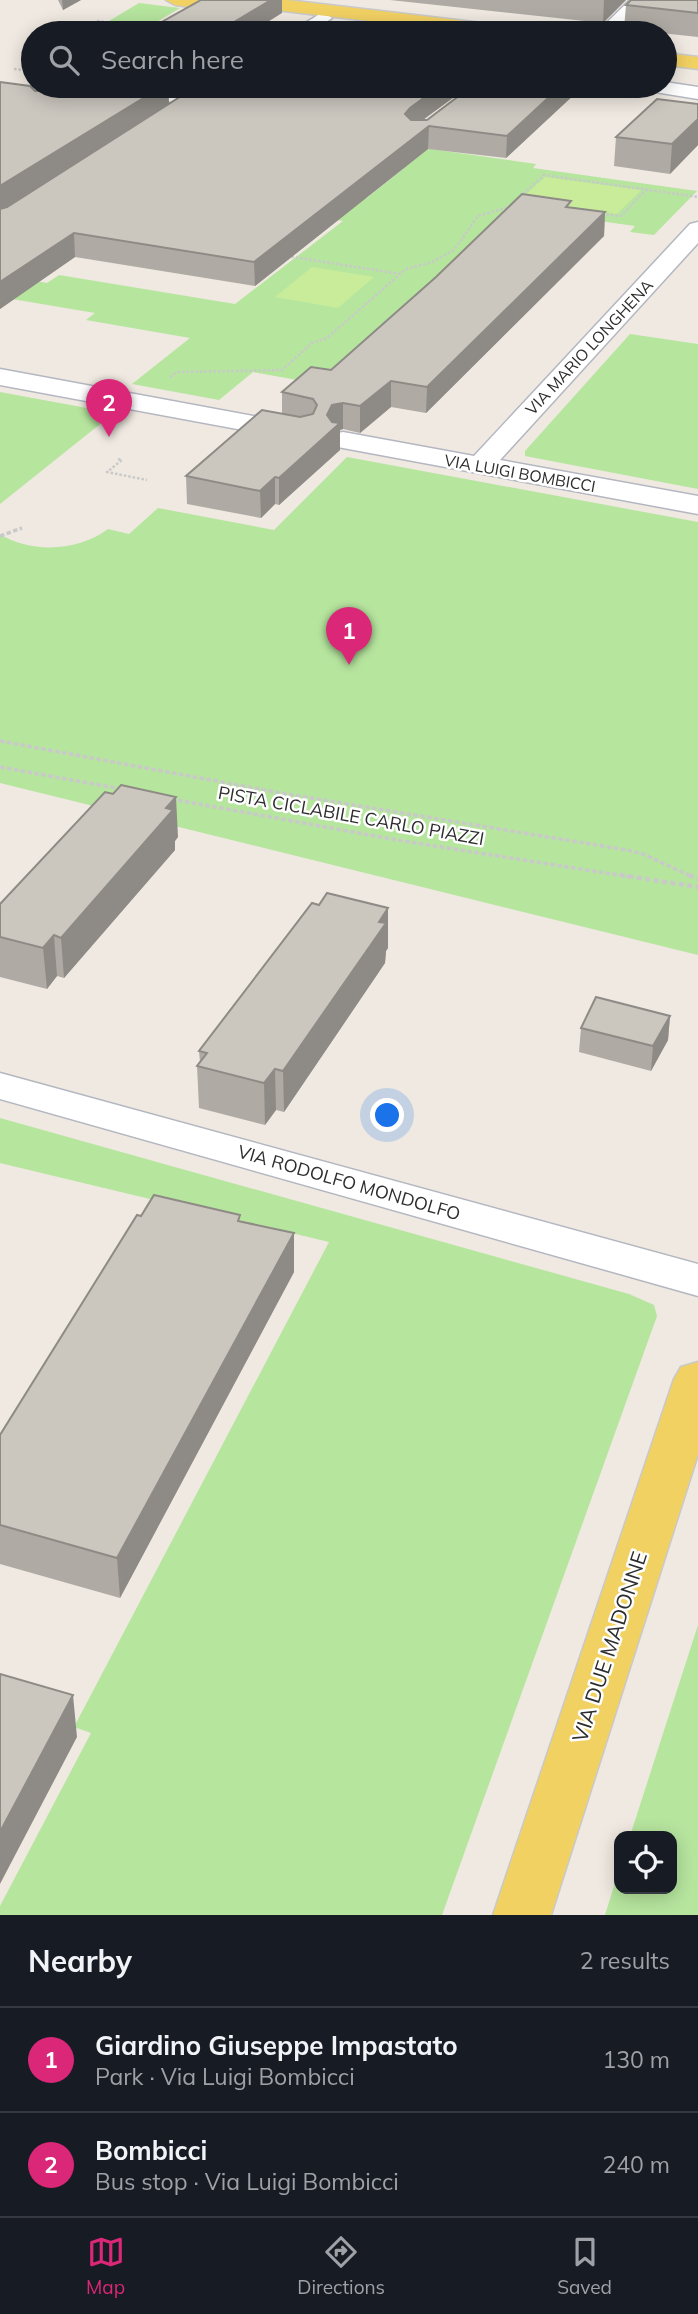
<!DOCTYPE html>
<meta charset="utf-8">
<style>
:root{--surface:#171b24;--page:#242831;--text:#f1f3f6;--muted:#9ea1a6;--line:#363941;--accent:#db2777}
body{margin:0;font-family:Mulish,sans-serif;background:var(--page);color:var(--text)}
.controls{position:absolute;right:21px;bottom:21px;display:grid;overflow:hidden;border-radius:14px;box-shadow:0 4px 18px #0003}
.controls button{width:63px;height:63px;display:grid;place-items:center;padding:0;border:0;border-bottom:2px solid var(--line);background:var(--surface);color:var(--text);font:35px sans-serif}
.you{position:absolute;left:388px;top:1116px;width:24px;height:24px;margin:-18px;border:5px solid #fff;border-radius:50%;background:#1a73e8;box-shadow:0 0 0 10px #1a73e833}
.badge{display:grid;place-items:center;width:46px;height:46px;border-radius:50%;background:var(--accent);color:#fff;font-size:23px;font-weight:700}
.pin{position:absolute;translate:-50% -58px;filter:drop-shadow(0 2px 4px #0008)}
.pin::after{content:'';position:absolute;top:37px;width:24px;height:21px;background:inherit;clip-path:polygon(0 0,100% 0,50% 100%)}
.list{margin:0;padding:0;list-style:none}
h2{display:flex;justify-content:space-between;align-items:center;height:91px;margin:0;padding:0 28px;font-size:30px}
h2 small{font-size:23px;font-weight:400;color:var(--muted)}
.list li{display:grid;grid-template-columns:46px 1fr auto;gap:21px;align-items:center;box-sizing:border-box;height:105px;padding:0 28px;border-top:2px solid var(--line)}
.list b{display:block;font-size:26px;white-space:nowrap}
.list p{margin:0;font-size:23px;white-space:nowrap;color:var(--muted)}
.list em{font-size:23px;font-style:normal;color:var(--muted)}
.icon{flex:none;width:38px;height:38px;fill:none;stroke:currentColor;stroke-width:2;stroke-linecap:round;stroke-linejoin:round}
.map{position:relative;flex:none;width:698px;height:1915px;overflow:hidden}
.search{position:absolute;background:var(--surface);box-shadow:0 4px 18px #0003;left:21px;right:21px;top:21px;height:77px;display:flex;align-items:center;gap:18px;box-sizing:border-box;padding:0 24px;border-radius:38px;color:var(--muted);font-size:26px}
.sheet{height:301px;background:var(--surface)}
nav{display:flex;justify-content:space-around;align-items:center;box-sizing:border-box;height:98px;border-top:2px solid var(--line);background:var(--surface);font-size:19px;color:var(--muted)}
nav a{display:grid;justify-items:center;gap:4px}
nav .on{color:var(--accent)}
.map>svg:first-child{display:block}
.green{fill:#b6e59e}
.pitch{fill:#c9ec9a}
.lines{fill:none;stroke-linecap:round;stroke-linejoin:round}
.minor-casing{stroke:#b4b7c1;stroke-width:3}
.major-casing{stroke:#c9c9c9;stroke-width:3}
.path-far2{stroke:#c9c9c9;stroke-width:2.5;stroke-dasharray:2.5 2;stroke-linecap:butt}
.path-far1{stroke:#c9c9c9;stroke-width:3.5;stroke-dasharray:4.5 2.5;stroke-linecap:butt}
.path{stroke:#c9c9c9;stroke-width:4.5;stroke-dasharray:5 3.5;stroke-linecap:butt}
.minor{fill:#fff;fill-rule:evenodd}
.major{fill:#f2d163;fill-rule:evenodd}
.wall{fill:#afaba4;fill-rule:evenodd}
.shaded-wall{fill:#8e8b86}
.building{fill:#cbc7bf;stroke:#8e8b86;stroke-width:2}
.labels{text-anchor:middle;stroke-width:5;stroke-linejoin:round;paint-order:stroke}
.far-street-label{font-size:16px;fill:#2e2e2e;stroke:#fff}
.street-label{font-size:18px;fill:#2e2e2e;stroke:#fff}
.near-street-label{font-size:21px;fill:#2e2e2e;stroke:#fff}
</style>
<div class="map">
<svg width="698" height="1915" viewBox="0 0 698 1915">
<rect width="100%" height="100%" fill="#efe9e1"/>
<!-- green -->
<path class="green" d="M 139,3 L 180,8 L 150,26 L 109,21 Z
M 190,115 L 536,164 L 533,168 L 697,191 L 654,235 L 630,232 L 635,226 L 578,218 L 336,387 L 253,372 L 219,400 L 132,384 L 190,338 L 86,320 L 95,313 L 0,297 L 0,275 L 47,283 L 59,275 L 235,304 L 343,221 L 87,180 L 119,160 L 367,198 L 403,169 Z
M 630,334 L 698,344 L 698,489 L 525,456 L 525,451 Z
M 0,392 L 114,413 L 0,504 Z
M 347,457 L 698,522 L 698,955 L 0,783 L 0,534 C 31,554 79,551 108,529 L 129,534 L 158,508 L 274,530 Z
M 0,1118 L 629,1294 L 654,1305 L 657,1316 L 442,1915 L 0,1915 L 0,1906 L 91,1733 L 74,1727 L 329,1242 L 0,1163 Z
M 698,1625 L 698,1915 L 605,1915 L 619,1870 L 619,1889 L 672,1889 L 672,1836 L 630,1836 Z"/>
<!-- pitch -->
<path class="pitch" d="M 545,177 L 641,190 L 617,214 L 520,200 Z
M 312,267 L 374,277 L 338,308 L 275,297 Z"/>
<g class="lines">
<!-- minor casing -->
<g class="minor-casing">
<path id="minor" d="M 630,0 L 650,0 L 616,33 L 596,33 Z
M 323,12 L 332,18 L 311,33 L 289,33 Z
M 665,82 L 698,87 L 698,99 L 655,92 L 652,88 L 665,86 Z
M 89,86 L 142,86 L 195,93 L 202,95 L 205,99 L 202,103 L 195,105 L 99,92 L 92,90 Z
M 698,222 L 698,243 L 500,460 L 698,496 L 698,514 L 343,448 L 333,446 L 329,440 L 333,434 L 343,432 L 474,456 L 690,224 Z
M 0,369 L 297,424 L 307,426 L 311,432 L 307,438 L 297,440 L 0,385 Z
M 0,1073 L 698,1264 L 698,1296 L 0,1099 Z"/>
</g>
<!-- major casing -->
<g class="major-casing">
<path id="major" d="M 166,0 L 287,0 L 517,27 L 526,33 L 472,33 L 258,8 L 256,13 L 250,15 L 175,5 Z
M 665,53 L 698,57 L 698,69 L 665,65 Z
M 698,1362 L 698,1454 L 551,1915 L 493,1915 L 674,1379 L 681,1367 Z"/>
</g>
<!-- path-far2 -->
<path class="path-far2" d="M 97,21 L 150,28
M 109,33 L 123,25
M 14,69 L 33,71
M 520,197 L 544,175 L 698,197
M 602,214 L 621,216 L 647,189
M 287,256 L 400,274
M 170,377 L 177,372 L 282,370 L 312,343 L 327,338 L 406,269 L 432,262 L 454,250 L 478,216 L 512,206
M 118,459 L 122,460 L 107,472 L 147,480"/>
<!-- path-far1 -->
<path class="path-far1" d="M 0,536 L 22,528
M 0,741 L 281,793 L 627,850 L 643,854 L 693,877
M 0,767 L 121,789
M 171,799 L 403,841 L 631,877"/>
<!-- path -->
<path class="path" d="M 620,875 L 698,887
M 689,875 L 698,879"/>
<!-- minor -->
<use href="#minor" class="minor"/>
<!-- major -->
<use href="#major" class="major"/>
</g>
<!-- wall -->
<path class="wall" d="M 58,0 L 81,0 L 63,10 Z
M 390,0 L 626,0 L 603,23 Z
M 698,0 L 698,37 L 624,29 L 626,5 Z
M 0,82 L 35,91 L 51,90 L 58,86 L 469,86 L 423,120 L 578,91 L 506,158 L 428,149 L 255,286 L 75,257 L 0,309 ZM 168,87 L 175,88 L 191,90 L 169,104 ZM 132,128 L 7,207 L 4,208 Z
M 698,104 L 698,145 L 670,174 L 614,166 L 616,137 Z
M 571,207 L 605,212 L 604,236 L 426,413 L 391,407 L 360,433 L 343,429 L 340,430 L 340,450 L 279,505 L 275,504 L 261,518 L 187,504 L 186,476 L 282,414 L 282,392 L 331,370 Z
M 178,837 L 175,841 L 175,850 L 64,978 L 57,976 L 47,989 L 0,977 L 0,904 Z
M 388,948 L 386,951 L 385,963 L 284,1112 L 276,1110 L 265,1125 L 199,1108 L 197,1066 L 200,1062 L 199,1051 Z
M 670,1016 L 668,1040 L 651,1071 L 579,1052 L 581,1028 Z
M 141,1216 L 241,1221 L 294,1233 L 294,1272 L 120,1598 L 0,1564 L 0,1435 Z"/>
<!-- shaded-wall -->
<path class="shaded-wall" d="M 62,0 L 81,0 L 63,10 Z
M 271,0 L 282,0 L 282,13 L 250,33 L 224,28 Z
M 604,0 L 626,0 L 603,23 Z
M 163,86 L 168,86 L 169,105 L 0,211 L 0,186 Z
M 440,86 L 469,86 L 409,130 L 405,114 L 410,108 Z
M 561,86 L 578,86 L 578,91 L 506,158 L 507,136 Z
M 698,119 L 698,145 L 670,174 L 672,144 Z
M 429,126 L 428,149 L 255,286 L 254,262 Z
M 605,212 L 604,236 L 426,413 L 427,387 Z
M 74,233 L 75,257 L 0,309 L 0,282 Z
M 391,381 L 391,407 L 360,433 L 360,406 Z
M 343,403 L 343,429 L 340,430 L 340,450 L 279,505 L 279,478 L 327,415 L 332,405 Z
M 275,477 L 275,504 L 261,518 L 260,491 Z
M 176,797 L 178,837 L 175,841 L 175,850 L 64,978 L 61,938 Z
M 388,908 L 388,948 L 386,951 L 385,963 L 284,1112 L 283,1071 Z
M 54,935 L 57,976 L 47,989 L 43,948 Z
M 670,1016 L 668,1040 L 651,1071 L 653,1046 Z
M 275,1069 L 276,1110 L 265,1125 L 264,1083 Z
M 294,1233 L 294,1272 L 120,1598 L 117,1558 Z
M 73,1695 L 77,1737 L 0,1884 L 0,1832 Z"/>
<!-- building -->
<path class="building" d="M 201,0 L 271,0 L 224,28 L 265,33 L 142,33 Z
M 631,0 L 698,0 L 698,13 L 626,5 Z
M 0,82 L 30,86 L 35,91 L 51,90 L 58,86 L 163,86 L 0,186 Z
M 197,86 L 440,86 L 410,108 L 405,114 L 411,120 L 427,120 L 472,86 L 561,86 L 507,136 L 429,126 L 254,262 L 74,233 L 0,282 L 0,209 L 7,207 Z
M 657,99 L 698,104 L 698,119 L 672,144 L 616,137 Z
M 522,194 L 571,201 L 566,207 L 605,212 L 427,387 L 391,381 L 360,406 L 343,403 L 332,405 L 327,415 L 332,422 L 340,423 L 279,478 L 275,477 L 260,491 L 186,476 L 262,410 L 300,417 L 313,414 L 317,405 L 313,399 L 282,392 L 311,367 L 331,370 L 436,277 Z
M 121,785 L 176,797 L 166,808 L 173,810 L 61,938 L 54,935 L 43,948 L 0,937 L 0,904 L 105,792 L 113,794 Z
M 327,893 L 388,908 L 379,922 L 386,923 L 283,1071 L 275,1069 L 264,1083 L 197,1066 L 207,1053 L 199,1051 L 312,903 L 319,905 Z
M 596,997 L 670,1016 L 653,1046 L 581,1028 Z
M 154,1195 L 240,1215 L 238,1221 L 294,1233 L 117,1558 L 0,1525 L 0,1435 L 137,1215 L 141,1216 Z
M 0,1674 L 73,1695 L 0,1832 Z"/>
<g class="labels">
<!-- far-street labels -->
<g class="far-street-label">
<text transform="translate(589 347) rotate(-47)" y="6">VIA MARIO LONGHENA</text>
<text transform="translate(520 473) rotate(10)" y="6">VIA LUIGI BOMBICCI</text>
</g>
<!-- street labels -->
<g class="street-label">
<text transform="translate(351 816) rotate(10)" y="6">PISTA CICLABILE CARLO PIAZZI</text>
<text transform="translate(349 1183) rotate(16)" y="6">VIA RODOLFO MONDOLFO</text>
</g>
<!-- near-street labels -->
<g class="near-street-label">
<text transform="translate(610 1647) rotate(-72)" y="7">VIA DUE MADONNE</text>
</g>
</g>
</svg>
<div class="controls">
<button><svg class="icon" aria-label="locate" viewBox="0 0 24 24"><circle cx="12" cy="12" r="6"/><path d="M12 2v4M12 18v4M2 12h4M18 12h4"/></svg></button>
</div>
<div class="you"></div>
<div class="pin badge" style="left:349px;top:665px">1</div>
<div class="pin badge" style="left:109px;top:437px">2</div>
<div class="search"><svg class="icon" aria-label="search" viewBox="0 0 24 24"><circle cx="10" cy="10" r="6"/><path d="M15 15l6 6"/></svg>Search here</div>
</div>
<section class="sheet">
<h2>Nearby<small>2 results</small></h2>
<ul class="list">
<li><span class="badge">1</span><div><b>Giardino Giuseppe Impastato</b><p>Park · Via Luigi Bombicci</p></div><em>130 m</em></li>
<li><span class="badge">2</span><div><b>Bombicci</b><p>Bus stop · Via Luigi Bombicci</p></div><em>240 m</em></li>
</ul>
</section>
<nav>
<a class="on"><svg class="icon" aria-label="map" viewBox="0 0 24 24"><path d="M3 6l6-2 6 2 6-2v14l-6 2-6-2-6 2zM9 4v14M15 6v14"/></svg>Map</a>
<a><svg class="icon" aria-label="directions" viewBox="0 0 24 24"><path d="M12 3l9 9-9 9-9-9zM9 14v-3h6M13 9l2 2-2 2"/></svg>Directions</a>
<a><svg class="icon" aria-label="saved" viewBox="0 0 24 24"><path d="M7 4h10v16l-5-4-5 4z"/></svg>Saved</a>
</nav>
